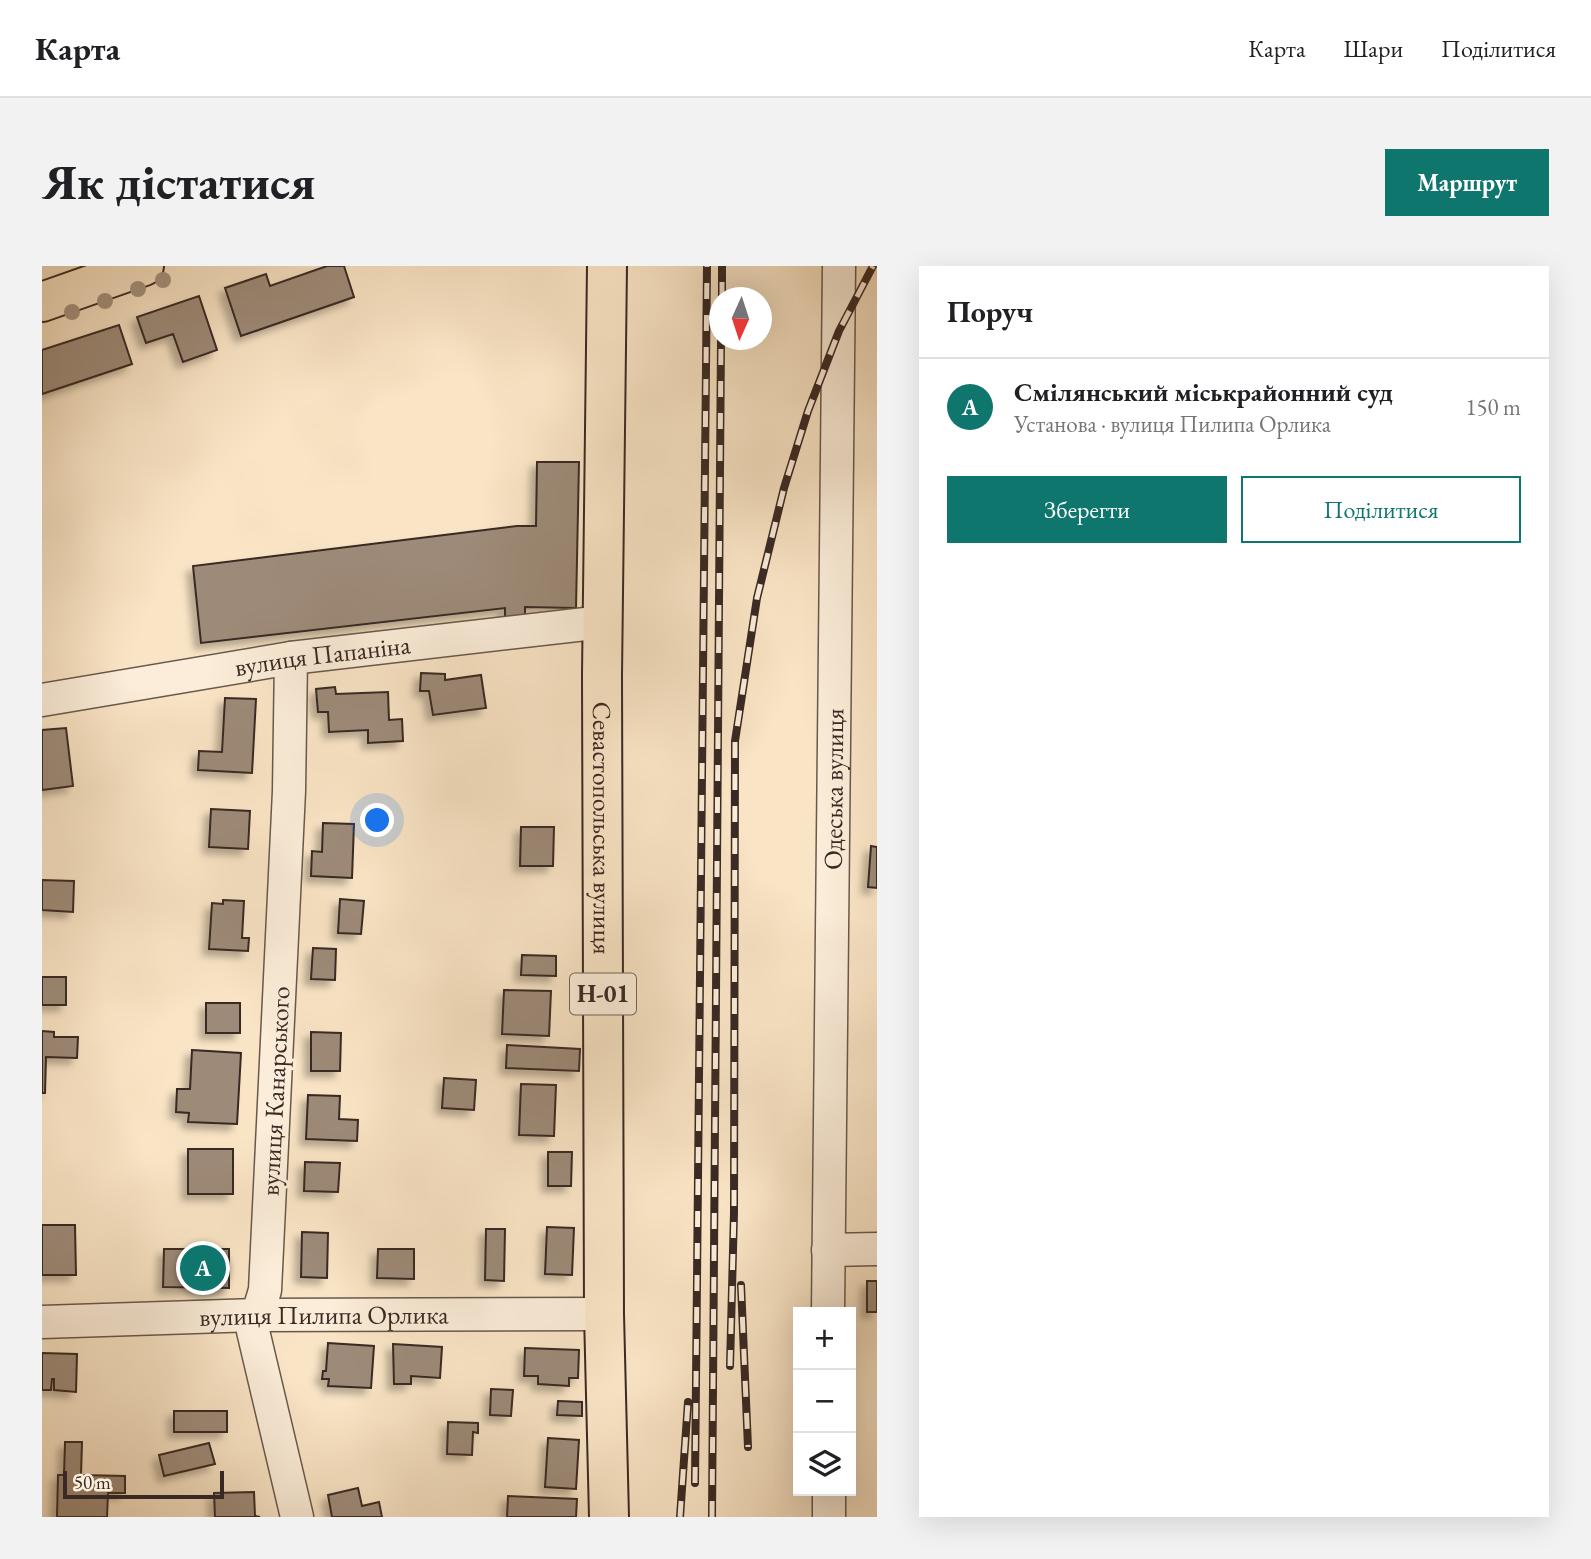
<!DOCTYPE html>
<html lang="uk">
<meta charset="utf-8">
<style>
:root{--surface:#fff;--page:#f2f2f2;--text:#202124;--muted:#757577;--line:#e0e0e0;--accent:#0f766e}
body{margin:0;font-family:"EB Garamond",serif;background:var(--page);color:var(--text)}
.controls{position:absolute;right:21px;bottom:21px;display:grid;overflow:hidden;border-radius:0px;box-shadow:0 7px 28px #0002}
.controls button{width:63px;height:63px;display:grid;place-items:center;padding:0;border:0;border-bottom:2px solid var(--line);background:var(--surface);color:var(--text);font:35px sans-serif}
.compass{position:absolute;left:667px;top:21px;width:63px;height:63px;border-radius:50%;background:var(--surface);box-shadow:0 7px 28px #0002;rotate:183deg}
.scale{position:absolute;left:21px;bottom:18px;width:161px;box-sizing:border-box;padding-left:7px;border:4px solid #392924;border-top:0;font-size:19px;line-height:24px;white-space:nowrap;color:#392924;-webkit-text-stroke:5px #fbedd9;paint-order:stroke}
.you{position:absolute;left:336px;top:555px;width:24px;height:24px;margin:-18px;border:5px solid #fff;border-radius:50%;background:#1a73e8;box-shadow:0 0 0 10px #1a73e833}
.badge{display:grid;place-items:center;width:46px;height:46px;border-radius:50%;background:var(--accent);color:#fff;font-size:23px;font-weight:700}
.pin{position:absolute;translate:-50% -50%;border:4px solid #fff;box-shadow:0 2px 7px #0006}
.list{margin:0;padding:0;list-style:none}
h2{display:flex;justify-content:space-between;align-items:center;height:91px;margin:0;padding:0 28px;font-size:30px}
h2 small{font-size:23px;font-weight:400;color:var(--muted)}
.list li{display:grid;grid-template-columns:46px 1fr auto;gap:21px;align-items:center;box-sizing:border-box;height:98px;padding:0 28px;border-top:2px solid var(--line)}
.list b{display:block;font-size:26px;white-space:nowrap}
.list p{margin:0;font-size:23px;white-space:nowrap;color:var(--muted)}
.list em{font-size:23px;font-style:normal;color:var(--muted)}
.actions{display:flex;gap:14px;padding:21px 28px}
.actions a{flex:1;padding:16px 0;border:2px solid var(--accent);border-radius:0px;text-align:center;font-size:24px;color:var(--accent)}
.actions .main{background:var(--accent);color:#fff}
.icon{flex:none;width:38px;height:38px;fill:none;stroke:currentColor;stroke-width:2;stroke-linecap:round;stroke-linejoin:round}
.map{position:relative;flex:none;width:835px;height:1251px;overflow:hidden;border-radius:0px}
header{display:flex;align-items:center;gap:42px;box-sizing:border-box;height:98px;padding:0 35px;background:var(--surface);border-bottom:2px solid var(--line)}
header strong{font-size:33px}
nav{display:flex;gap:38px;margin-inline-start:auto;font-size:24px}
.intro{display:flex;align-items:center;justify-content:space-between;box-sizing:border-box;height:168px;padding:0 42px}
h1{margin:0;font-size:49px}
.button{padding:18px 32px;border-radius:0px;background:var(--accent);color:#fff;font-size:24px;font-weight:700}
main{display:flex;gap:42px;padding:0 42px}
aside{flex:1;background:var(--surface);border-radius:0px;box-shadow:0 7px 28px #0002}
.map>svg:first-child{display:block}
.building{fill:#9d8a78;stroke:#392924;stroke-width:2;filter:url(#shadow)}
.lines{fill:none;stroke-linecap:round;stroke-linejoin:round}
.minor-casing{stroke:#69584c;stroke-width:35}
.major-casing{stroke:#392924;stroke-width:42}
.minor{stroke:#fbedd9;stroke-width:32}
.major{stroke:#f9e4c5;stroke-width:38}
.rail-casing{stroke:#392924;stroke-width:8}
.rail{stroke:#fbedd9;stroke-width:5;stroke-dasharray:16;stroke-linecap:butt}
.tree{fill:#a5937f}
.labels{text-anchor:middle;stroke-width:6;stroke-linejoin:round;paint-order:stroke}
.shield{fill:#fbedd9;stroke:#73645a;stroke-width:2}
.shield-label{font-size:24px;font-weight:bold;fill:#392924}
.street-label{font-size:26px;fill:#392924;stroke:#fbedd9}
</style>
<header>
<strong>Карта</strong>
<nav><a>Карта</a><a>Шари</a><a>Поділитися</a></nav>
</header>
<div class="intro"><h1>Як дістатися</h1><a class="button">Маршрут</a></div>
<main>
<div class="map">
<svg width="835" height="1251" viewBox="0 0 835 1251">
<defs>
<filter id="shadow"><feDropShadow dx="-6" dy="6" stdDeviation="3.5" flood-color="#0004"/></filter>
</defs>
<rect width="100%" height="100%" fill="#f9e4c5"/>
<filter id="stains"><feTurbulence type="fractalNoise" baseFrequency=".00286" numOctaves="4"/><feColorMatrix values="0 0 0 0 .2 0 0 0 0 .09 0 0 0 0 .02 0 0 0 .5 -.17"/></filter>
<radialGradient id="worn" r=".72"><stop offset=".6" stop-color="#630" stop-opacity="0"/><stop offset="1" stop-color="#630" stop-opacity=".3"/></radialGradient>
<!-- building -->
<path class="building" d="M 302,0 L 312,31 L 199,70 L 183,22 L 224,8 L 228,20 L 285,0 Z
M 157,30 L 175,84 L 141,96 L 131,68 L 104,77 L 95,51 Z
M 77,59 L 90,98 L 0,128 L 0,84 Z
M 495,196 L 537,196 L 534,342 L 483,341 L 483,350 L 463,351 L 463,342 L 159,377 L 151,300 L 475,260 L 494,260 Z
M 379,407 L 403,408 L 403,414 L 439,409 L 444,442 L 391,449 L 387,425 L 378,425 Z
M 293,421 L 294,428 L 346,426 L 347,454 L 360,453 L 361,475 L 326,477 L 326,464 L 287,466 L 286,446 L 276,446 L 274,423 Z
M 183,432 L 214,433 L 210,507 L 156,504 L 157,485 L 180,486 Z
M 24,462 L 31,520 L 0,524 L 0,464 Z
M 169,543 L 208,545 L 206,583 L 167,581 Z
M 281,557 L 312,558 L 310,612 L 269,610 L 270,585 L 280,586 Z
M 479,561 L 512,561 L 511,600 L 478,600 Z
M 829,580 L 835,581 L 835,622 L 826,621 Z
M 0,614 L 32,615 L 31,646 L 0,644 Z
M 298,633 L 322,635 L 319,668 L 296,667 Z
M 181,634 L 202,635 L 200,672 L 207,672 L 206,685 L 167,683 L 170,637 L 181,638 Z
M 271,682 L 294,683 L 293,714 L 269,713 Z
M 480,689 L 514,690 L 514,710 L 479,709 Z
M 0,711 L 24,711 L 24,739 L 0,739 Z
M 462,724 L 509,725 L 507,770 L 460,768 Z
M 164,737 L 198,737 L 198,767 L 164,767 Z
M 0,765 L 12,766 L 12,771 L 36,771 L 35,792 L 4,791 L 3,827 L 0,827 Z
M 269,766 L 299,767 L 298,805 L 269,805 Z
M 465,779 L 538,783 L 537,805 L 464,802 Z
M 150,784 L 199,787 L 195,858 L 146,856 L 147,847 L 134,846 L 135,823 L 148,823 Z
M 402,812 L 434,814 L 432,844 L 400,842 Z
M 479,818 L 514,819 L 512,870 L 477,869 Z
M 266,829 L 298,830 L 297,853 L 316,854 L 315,875 L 264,873 Z
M 146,883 L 191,883 L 191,928 L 146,928 Z
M 506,886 L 530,886 L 529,920 L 506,920 Z
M 263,896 L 298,897 L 296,926 L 262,925 Z
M 0,959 L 33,959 L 34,1009 L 0,1009 Z
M 505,961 L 532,962 L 530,1009 L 503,1008 Z
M 444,963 L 463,963 L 462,1015 L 443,1014 Z
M 260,966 L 286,967 L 285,1012 L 259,1011 Z
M 122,983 L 187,983 L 187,1022 L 121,1021 Z
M 336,983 L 372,983 L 372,1013 L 335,1012 Z
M 825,1015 L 835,1015 L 835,1046 L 825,1046 Z
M 286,1077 L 332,1080 L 329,1122 L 286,1120 L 287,1113 L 280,1113 L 281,1105 L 284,1105 Z
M 351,1078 L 400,1081 L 398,1112 L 369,1110 L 369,1118 L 352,1118 Z
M 483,1082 L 537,1084 L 536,1112 L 527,1112 L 527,1120 L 496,1118 L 496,1110 L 482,1110 Z
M 0,1087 L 35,1088 L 34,1126 L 12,1124 L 12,1113 L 10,1113 L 9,1124 L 0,1124 Z
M 449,1123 L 471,1124 L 469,1150 L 448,1149 Z
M 516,1135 L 540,1136 L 540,1150 L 515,1149 Z
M 132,1145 L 185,1145 L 185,1166 L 132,1166 Z
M 406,1156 L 436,1157 L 436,1167 L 431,1166 L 430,1189 L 405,1188 Z
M 506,1172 L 537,1174 L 534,1223 L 503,1221 Z
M 23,1176 L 40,1176 L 39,1209 L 83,1210 L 83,1227 L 66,1227 L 65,1251 L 15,1251 L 16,1209 L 22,1209 Z
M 167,1177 L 173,1198 L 122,1210 L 117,1189 Z
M 316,1222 L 320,1240 L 337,1236 L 340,1251 L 290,1251 L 286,1229 Z
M 212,1226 L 213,1250 L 218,1251 L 173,1251 L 172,1227 Z
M 466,1230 L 535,1233 L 534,1251 L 465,1251 Z"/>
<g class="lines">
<!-- minor casing -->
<g class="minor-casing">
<g id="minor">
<path d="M 249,392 L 247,525 L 223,1024 L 211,1065 L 255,1251"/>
<path id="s1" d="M 0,434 L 249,392 L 561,356"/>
<path d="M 786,984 L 835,983"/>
<path id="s2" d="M 786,1046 L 797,0"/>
<path id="s3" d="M 0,1056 L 216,1049 L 562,1048"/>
<path d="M 787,1225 L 787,1251"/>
</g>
</g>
<!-- major casing -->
<g class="major-casing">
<g id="major">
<path id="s4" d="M 565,0 L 560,409 L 562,1048 L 567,1251"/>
<path d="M 0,36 L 102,0"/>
</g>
</g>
<!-- minor -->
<use href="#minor" class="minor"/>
<!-- major -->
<use href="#major" class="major"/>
<!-- rail casing -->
<g class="rail-casing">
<path id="rail" d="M 680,32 L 680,0
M 699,1019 L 706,1181
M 688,1100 L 692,946 L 693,475 L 715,332 L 742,222 L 766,145 L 797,65 L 831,0
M 653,1217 L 665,0
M 638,1251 L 646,1136
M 670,1251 L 679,74"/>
</g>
<!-- rail -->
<use href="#rail" class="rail"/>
</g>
<!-- trees -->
<g class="tree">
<circle cx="121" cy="14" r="8"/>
<circle cx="96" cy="23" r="8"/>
<circle cx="63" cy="35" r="8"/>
<circle cx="30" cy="46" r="8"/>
</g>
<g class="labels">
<!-- shield labels -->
<rect class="shield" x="528" y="707.5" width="66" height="41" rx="5"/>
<g class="shield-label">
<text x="561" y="736">Н-01</text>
</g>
<!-- street labels -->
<g class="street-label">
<text dy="9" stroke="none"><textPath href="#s1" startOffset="284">вулиця Папаніна</textPath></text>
<text dy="9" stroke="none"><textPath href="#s2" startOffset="523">Одеська вулиця</textPath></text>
<text dy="9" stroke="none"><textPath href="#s4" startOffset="562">Севастопольська вулиця</textPath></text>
<text transform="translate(233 825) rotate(-87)" y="9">вулиця Канарського</text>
<text dy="9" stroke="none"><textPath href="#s3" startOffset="282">вулиця Пилипа Орлика</textPath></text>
</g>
</g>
<rect width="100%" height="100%" filter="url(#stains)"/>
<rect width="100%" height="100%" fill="url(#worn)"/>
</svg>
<div class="controls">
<button>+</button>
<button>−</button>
<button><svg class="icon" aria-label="layers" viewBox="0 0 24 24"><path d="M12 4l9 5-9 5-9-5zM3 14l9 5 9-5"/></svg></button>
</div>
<svg class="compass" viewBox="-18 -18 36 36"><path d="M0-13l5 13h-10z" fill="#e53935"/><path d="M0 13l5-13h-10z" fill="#757577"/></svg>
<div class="scale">50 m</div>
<div class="you"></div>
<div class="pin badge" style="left:161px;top:1002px">A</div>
</div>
<aside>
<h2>Поруч<small></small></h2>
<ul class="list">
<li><span class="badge">A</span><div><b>Смілянський міськрайонний суд</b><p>Установа · вулиця Пилипа Орлика</p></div><em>150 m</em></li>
</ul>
<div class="actions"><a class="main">Зберегти</a><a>Поділитися</a></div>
</aside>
</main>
